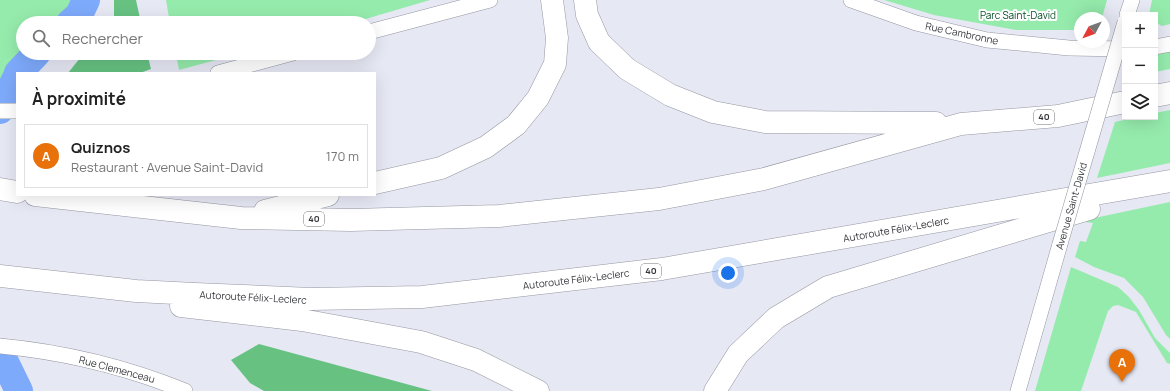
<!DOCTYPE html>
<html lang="fr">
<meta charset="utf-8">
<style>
:root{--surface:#fff;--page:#f6f6f6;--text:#222;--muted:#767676;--line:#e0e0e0;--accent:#3f7b93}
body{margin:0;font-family:Manrope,sans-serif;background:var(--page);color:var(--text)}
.controls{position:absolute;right:12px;top:12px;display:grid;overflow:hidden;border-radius:0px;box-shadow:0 4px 16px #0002}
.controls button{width:36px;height:36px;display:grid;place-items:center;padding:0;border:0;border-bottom:1px solid var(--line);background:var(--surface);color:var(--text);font:20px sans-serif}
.compass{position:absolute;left:1074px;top:12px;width:36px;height:36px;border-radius:50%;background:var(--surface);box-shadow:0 4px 16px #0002;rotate:229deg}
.you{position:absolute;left:728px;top:273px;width:14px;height:14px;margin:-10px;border:3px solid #fff;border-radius:50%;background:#1a73e8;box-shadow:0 0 0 6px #1a73e833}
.badge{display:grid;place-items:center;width:26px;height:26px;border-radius:50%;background:var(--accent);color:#fff;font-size:13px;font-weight:700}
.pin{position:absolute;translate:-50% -33px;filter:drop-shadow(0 1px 2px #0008)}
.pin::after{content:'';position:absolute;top:21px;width:14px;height:12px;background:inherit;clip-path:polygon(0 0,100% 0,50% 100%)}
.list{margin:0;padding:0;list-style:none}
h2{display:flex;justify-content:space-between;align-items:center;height:52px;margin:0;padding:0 16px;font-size:17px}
h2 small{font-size:13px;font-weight:400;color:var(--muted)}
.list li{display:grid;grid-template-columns:26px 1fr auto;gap:12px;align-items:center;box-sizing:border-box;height:64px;margin:0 8px 8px;padding:0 8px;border:1px solid var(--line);border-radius:0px}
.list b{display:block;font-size:15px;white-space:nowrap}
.list p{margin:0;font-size:13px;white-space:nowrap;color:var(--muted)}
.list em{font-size:13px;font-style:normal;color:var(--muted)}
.icon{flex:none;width:22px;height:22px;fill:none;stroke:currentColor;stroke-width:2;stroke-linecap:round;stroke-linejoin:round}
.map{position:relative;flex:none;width:1170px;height:391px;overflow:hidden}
.search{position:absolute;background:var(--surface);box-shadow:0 4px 16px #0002;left:16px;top:16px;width:360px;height:44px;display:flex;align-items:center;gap:10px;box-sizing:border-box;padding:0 14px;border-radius:22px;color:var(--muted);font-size:15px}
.panel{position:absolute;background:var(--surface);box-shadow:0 4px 16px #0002;left:16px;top:72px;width:360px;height:124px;border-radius:0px}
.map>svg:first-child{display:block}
.green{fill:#95ebac}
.forest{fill:#67c282}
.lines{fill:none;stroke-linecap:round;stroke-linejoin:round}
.river{stroke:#7eaafb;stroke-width:28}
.minor-casing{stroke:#9597a2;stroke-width:16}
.highway-casing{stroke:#9597a2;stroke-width:23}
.minor{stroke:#fff;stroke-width:15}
.highway{stroke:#fff;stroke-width:22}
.minor-bridge-casing{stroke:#9597a2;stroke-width:16;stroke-linecap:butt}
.minor-bridge{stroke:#fff;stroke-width:15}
.labels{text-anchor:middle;stroke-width:4;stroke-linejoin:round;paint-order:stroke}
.shield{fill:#fff;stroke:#727376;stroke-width:1}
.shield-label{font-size:9px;font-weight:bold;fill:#36373c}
.park-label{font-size:10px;fill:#084e26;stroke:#fff}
.street-label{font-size:10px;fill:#36373c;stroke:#fff}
</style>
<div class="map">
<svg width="1170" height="391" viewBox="0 0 1170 391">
<rect width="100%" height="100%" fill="#e6e8f4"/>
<!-- green -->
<path class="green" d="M 0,0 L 77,0 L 63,23 L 23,23 L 23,53 L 30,53 L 20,62 L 0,87 Z
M 166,0 L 430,0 L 352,23 L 170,23 Z
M 884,0 L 1107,0 L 1102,18 L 1080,18 L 1080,30 L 1016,30 L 934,15 Z
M 1152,0 L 1170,0 L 1170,24 L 1162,26 L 1155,22 L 1155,15 L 1149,15 Z
M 1170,51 L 1170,69 L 1155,72 L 1155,53 Z
M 176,53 L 242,53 L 179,70 Z
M 1170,110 L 1170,163 L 1097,178 L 1115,122 L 1137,117 L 1155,117 L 1155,113 Z
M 1170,202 L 1170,339 L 1166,335 L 1143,297 L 1124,278 L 1094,267 L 1075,257 L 1080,241 L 1086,242 L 1093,223 L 1085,222 L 1085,220 Z
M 1071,267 L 1118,287 L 1129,297 L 1139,310 L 1155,338 L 1170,353 L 1170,364 L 1167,363 L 1136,312 L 1118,305 L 1113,306 L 1108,311 L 1081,391 L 1035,391 Z"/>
<!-- forest -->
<path class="forest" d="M 114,0 L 136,0 L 141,23 L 109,23 L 114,17 Z
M 84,53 L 147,53 L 151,69 L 140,73 L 68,73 Z
M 259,344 L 432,391 L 264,391 L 250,383 L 231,360 Z"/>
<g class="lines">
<!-- river -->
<path class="river" d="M 70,23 L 79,15 L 86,0
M 18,73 L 37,53
M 0,110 L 17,76
M 0,352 L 19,391"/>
<!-- minor casing -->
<g class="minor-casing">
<path id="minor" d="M 851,0 L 916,23 L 987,40 L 1069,48 L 1125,49
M 1127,15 L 1132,0
M 369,32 L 490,0
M 1155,47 L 1170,44
M 218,73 L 293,53
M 0,111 L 17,111
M 0,346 C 63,352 126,367 185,391
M 1018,391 L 1060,244"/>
</g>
<!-- highway casing -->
<g class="highway-casing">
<path id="highway" d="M 585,0 L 587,15 L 599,42 L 627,69 L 670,95 L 713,112 L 765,122 L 936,123
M 1155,96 L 1170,93
M 375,183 L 441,168 L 486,147 L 516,125 L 538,98 L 555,64 L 557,38 L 552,0
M 0,189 L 17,192
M 35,195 L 241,218 L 351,220 L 499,216 L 659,199 L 764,179 L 961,124 L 1058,116 L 1125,102
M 265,211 L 328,195
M 0,276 L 136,291 L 195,294 L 311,299 L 422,297 L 662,269 L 1170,181
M 181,306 L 302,320 L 421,342 L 476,360 L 538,391
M 715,391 L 738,354 L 776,318 L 828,287 L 1089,209"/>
</g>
<!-- minor -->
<use href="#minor" class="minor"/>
<!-- highway -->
<use href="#highway" class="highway"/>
<!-- minor-bridge casing -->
<g class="minor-bridge-casing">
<path id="minor-bridge" d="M 1060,244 L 1125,22"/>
</g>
<!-- minor-bridge -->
<use href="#minor-bridge" class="minor-bridge"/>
</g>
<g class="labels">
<!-- shield labels -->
<g class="shield">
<rect x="1034" y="110" width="20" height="14" rx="3"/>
<rect x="304" y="212" width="20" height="14" rx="3"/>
<rect x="641" y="264" width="20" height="14" rx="3"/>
</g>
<g class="shield-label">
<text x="1044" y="120">40</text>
<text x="314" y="222">40</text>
<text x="651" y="274">40</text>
</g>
<!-- park labels -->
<g class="park-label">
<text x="1018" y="19">Parc Saint-David</text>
</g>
<!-- street labels -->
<g class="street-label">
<text transform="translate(962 33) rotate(12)" y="4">Rue Cambronne</text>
<text transform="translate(1071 206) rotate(-74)" y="4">Avenue Saint-David</text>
<text transform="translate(896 229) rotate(-10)" y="4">Autoroute Félix-Leclerc</text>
<text transform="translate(576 279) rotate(-7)" y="4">Autoroute Félix-Leclerc</text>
<text transform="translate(253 297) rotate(3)" y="4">Autoroute Félix-Leclerc</text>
<text transform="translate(117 369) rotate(15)" y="4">Rue Clemenceau</text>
</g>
</g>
</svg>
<div class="controls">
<button>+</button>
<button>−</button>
<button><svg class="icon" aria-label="layers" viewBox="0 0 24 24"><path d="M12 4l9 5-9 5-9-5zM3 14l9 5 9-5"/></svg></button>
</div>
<svg class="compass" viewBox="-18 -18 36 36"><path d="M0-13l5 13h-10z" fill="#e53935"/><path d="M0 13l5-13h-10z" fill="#767676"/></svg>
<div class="you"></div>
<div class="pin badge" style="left:1122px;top:382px;background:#e8710a">A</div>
<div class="search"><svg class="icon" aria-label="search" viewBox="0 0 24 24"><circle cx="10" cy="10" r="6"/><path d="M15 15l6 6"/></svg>Rechercher</div>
<section class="panel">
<h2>À proximité<small></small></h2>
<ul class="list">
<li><span class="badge" style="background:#e8710a">A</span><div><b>Quiznos</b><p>Restaurant · Avenue Saint-David</p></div><em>170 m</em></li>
</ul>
</section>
</div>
